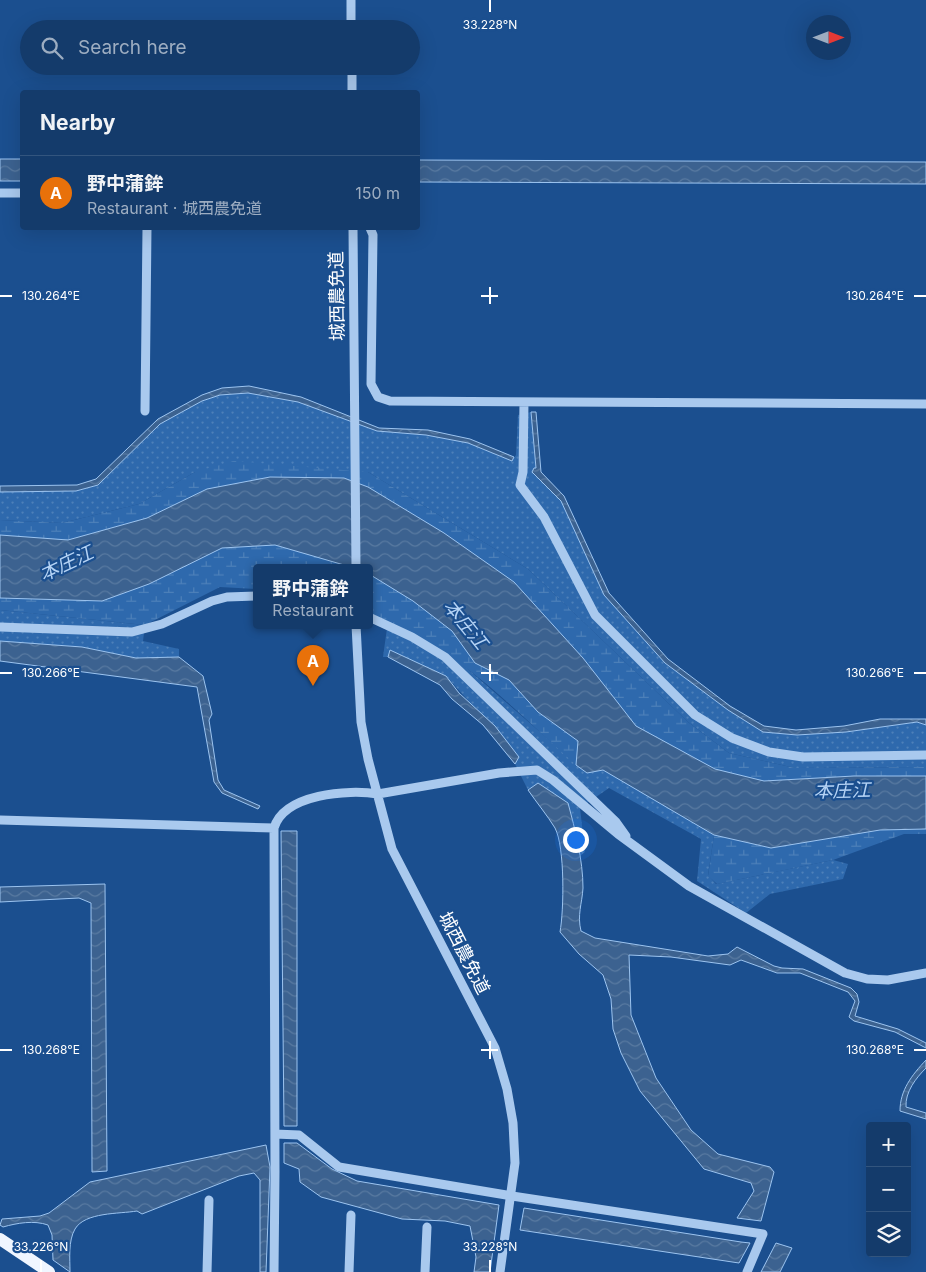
<!DOCTYPE html>
<meta charset="utf-8">
<style>
:root{--surface:#143b6b;--page:#214673;--text:#f1f3f6;--muted:#9dadc1;--line:#33557e;--accent:#8abfa5}
body{margin:0;font-family:Inter,"Noto Sans JP",sans-serif;background:var(--page);color:var(--text)}
.controls{position:absolute;right:15px;bottom:15px;display:grid;overflow:hidden;border-radius:5px;box-shadow:0 5px 20px #0002}
.controls button{width:45px;height:45px;display:grid;place-items:center;padding:0;border:0;border-bottom:1px solid var(--line);background:var(--surface);color:var(--text);font:25px sans-serif}
.compass{position:absolute;left:806px;top:15px;width:45px;height:45px;border-radius:50%;background:var(--surface);box-shadow:0 5px 20px #0002;rotate:90deg}
.you{position:absolute;left:575px;top:839px;width:18px;height:18px;margin:-12px;border:4px solid #fff;border-radius:50%;background:#1a73e8;box-shadow:0 0 0 8px #1a73e833}
.badge{display:grid;place-items:center;width:32px;height:32px;border-radius:50%;background:var(--accent);color:#fff;font-size:16px;font-weight:700}
.pin{position:absolute;translate:-50% -41px;filter:drop-shadow(0 1px 2px #0008)}
.pin::after{content:'';position:absolute;top:26px;width:18px;height:15px;background:inherit;clip-path:polygon(0 0,100% 0,50% 100%)}
.popup{position:absolute;left:253px;top:564px;width:120px;height:65px;box-sizing:border-box;display:grid;place-content:center;border-radius:5px;background:var(--surface);filter:drop-shadow(0 1px 4px #0005);font-size:16px;white-space:nowrap;color:var(--muted)}
.popup b{font-size:19px;color:var(--text)}
.popup::after{content:'';position:absolute;left:50%;top:100%;margin-left:-10px;border:10px solid transparent;border-top-color:var(--surface)}
.list{margin:0;padding:0;list-style:none}
h2{display:flex;justify-content:space-between;align-items:center;height:65px;margin:0;padding:0 20px;font-size:21px}
h2 small{font-size:16px;font-weight:400;color:var(--muted)}
.list li{display:grid;grid-template-columns:32px 1fr auto;gap:15px;align-items:center;box-sizing:border-box;height:75px;padding:0 20px;border-top:1px solid var(--line)}
.list b{display:block;font-size:19px;white-space:nowrap}
.list p{margin:0;font-size:16px;white-space:nowrap;color:var(--muted)}
.list em{font-size:16px;font-style:normal;color:var(--muted)}
.icon{flex:none;width:28px;height:28px;fill:none;stroke:currentColor;stroke-width:2;stroke-linecap:round;stroke-linejoin:round}
.map{position:relative;flex:none;width:926px;height:1272px;overflow:hidden}
.search{position:absolute;background:var(--surface);box-shadow:0 5px 20px #0002;left:20px;top:20px;width:400px;height:55px;display:flex;align-items:center;gap:12px;box-sizing:border-box;padding:0 18px;border-radius:28px;color:var(--muted);font-size:19px}
.panel{position:absolute;background:var(--surface);box-shadow:0 5px 20px #0002;left:20px;top:90px;width:400px;height:140px;border-radius:5px}
.map>svg:first-child{display:block}
.grass{fill:url(#grass-dots)}
.wetland{fill:url(#wetland-marsh)}
.water{fill:url(#water-waves);stroke:#9cc4f0}
.lines{fill:none;stroke-linecap:round;stroke-linejoin:round}
.minor{stroke:#a9c9ee;stroke-width:9}
.major{stroke:#f0f6ff;stroke-width:12}
.ticks{fill:none;stroke:#fff;stroke-width:2}
.labels{text-anchor:middle;stroke-width:4.5;stroke-linejoin:round;paint-order:stroke}
.street-label{font-size:18px;fill:#fff;stroke:#1b4f8f}
.water-label{font-size:19px;font-style:italic;fill:#b5d3f5;stroke:#1b4f8f}
.ticks-label{font-size:12px;text-anchor:middle;fill:#fff;stroke:#1b4f8f;stroke-width:4.5;stroke-linejoin:round;paint-order:stroke}
</style>
<div class="map">
<svg width="926" height="1272" viewBox="0 0 926 1272">
<defs>
<pattern id="grass-dots" width="8" height="8" patternUnits="userSpaceOnUse" patternTransform="scale(1.25)"><rect width="8" height="8" fill="#2e69ad"/><path d="M2 2h.1M6 6h.1" fill="none" stroke="#4d80b9" stroke-width="1.8" stroke-linecap="round"/></pattern>
<pattern id="wetland-marsh" width="20" height="14" patternUnits="userSpaceOnUse" patternTransform="scale(1.25)"><rect width="20" height="14" fill="#2e69ad"/><path d="M1 5h8M5 5V1M11 12h8M15 12V8" fill="none" stroke="#4d80b9"/></pattern>
<pattern id="water-waves" width="16" height="10" patternUnits="userSpaceOnUse" patternTransform="scale(1.25)"><rect width="16" height="10" fill="#3c6290"/><path d="M0 5q4-4 8 0t8 0" fill="none" stroke="#597aa1"/></pattern>
</defs>
<rect width="100%" height="100%" fill="#1b4f8f"/>
<!-- grass -->
<path class="grass" d="M 248,393 L 298,402 L 377,431 L 426,435 L 468,443 L 512,461 L 516,455 L 518,415 L 531,412 L 536,469 L 532,472 L 561,501 L 604,595 L 665,663 L 728,710 L 763,732 L 797,735 L 846,732 L 917,722 L 926,725 L 926,767 L 795,768 L 729,753 L 688,722 L 528,569 L 368,472 L 195,472 L 139,504 L 62,523 L 0,520 L 0,492 L 76,491 L 98,485 L 160,424 L 202,401 L 220,395 Z
M 0,610 L 145,625 L 143,641 L 179,649 L 179,657 L 136,658 L 82,647 L 0,641 Z
M 388,621 L 420,636 L 454,657 L 587,773 L 603,769 L 714,835 L 708,875 L 716,884 L 833,860 L 848,864 L 843,879 L 770,894 L 746,913 L 697,881 L 701,839 L 609,788 L 580,808 L 585,852 L 579,857 L 575,831 L 538,783 L 528,790 L 515,764 L 519,757 L 446,676 L 391,651 L 388,657 L 383,657 Z"/>
<!-- wetland -->
<path class="wetland" d="M 234,461 L 368,472 L 528,569 L 688,722 L 729,753 L 795,768 L 926,767 L 926,776 L 854,776 L 764,781 L 726,788 L 627,736 L 503,593 L 207,489 L 147,518 L 68,540 L 0,554 L 0,520 L 62,523 L 139,504 L 195,472 Z
M 320,521 L 520,673 L 586,746 L 576,765 C 512,708 453,642 369,615 L 369,567 L 257,567 L 257,589 L 220,587 L 145,625 L 0,610 L 0,589 L 205,540 Z
M 607,761 L 926,812 L 926,834 L 904,834 L 833,860 L 717,884 L 708,876 L 714,835 L 603,770 L 587,773 Z"/>
<!-- water -->
<path class="water" d="M 0,159 L 22,159 L 22,181 L 0,181 Z
M 418,160 L 926,162 L 926,184 L 418,182 Z
M 249,386 L 301,397 L 379,428 L 428,430 L 470,439 L 514,457 L 512,461 L 468,443 L 426,435 L 377,431 L 298,402 L 248,393 L 220,395 L 202,401 L 160,424 L 98,485 L 76,491 L 0,492 L 0,486 L 77,485 L 96,479 L 158,419 L 202,395 L 222,388 Z
M 531,412 L 536,412 L 541,472 L 564,496 L 609,593 L 668,659 L 730,706 L 764,726 L 796,730 L 844,726 L 880,719 L 926,719 L 926,725 L 917,722 L 846,732 L 797,735 L 763,732 L 728,710 L 665,663 L 604,595 L 561,501 L 532,472 L 534,468 L 536,468 Z
M 270,477 L 344,478 L 368,487 L 444,533 L 514,582 L 583,658 L 636,726 L 715,769 L 764,781 L 854,776 L 926,776 L 926,829 L 880,830 L 771,848 L 714,835 L 603,770 L 587,773 L 576,765 L 578,741 L 538,712 L 509,680 L 475,663 L 452,631 L 413,601 L 369,574 L 369,567 L 351,567 L 275,545 L 222,548 L 149,584 L 102,601 L 0,598 L 0,535 L 68,540 L 147,518 L 207,489 Z
M 0,641 L 82,647 L 136,658 L 179,657 L 203,676 L 212,714 L 209,720 L 218,780 L 224,790 L 260,806 L 258,809 L 222,793 L 214,782 L 197,687 L 0,661 Z
M 390,650 L 446,676 L 459,693 L 495,726 L 519,757 L 515,764 L 483,725 L 452,699 L 440,685 L 388,657 Z
M 538,783 L 568,803 C 575,829 583,860 583,888 C 582,904 577,915 581,931 L 595,938 L 708,956 L 728,954 L 737,947 L 774,966 L 782,968 L 803,969 L 851,988 L 857,994 L 859,1002 L 855,1016 L 898,1029 L 926,1043 L 926,1048 L 895,1032 L 854,1021 L 849,1017 L 855,1001 L 848,992 L 800,973 L 777,973 L 741,960 L 730,965 L 671,957 L 629,955 L 631,1015 L 656,1078 L 691,1130 L 718,1154 L 770,1167 L 774,1172 L 761,1221 L 737,1218 L 754,1191 L 751,1183 L 704,1169 L 640,1091 L 621,1053 L 613,1029 L 611,999 L 603,975 L 579,954 L 560,932 C 564,910 565,847 555,828 C 547,815 537,803 528,790 Z
M 281,831 L 297,831 L 297,1126 L 284,1126 Z
M 105,884 L 107,1171 L 92,1172 L 91,903 L 79,898 L 0,902 L 0,887 Z
M 926,1060 L 926,1068 C 916,1078 905,1092 906,1107 L 926,1113 L 926,1119 L 900,1111 C 900,1090 912,1075 926,1060 Z
M 284,1143 L 297,1143 L 332,1169 L 357,1181 L 499,1205 L 490,1272 L 474,1272 L 476,1257 L 470,1226 L 445,1221 L 402,1219 L 321,1197 L 300,1182 L 299,1169 L 284,1163 Z
M 266,1145 L 270,1167 L 266,1272 L 260,1272 L 260,1180 L 254,1173 L 239,1176 L 142,1214 L 137,1211 C 119,1214 85,1212 75,1229 C 68,1241 70,1259 70,1272 L 53,1260 L 52,1235 L 48,1225 C 34,1220 17,1223 3,1227 L 0,1225 L 2,1219 L 40,1216 L 49,1213 L 90,1182 Z
M 524,1208 L 741,1242 L 750,1243 L 739,1263 L 520,1230 Z
M 776,1243 L 792,1248 L 780,1272 L 761,1272 Z"/>
<g class="lines">
<!-- minor -->
<path class="minor" d="M 351,0 L 351,29
M 352,66 L 352,92
M 0,193 L 22,193
M 353,228 L 356,567
M 370,228 L 373,235 L 371,384 L 378,397 L 390,401 L 926,404
M 524,402 L 523,472 L 520,485 L 544,517 L 595,615 L 695,715 L 732,738 L 769,752 L 803,757 L 926,755
M 145,411 L 147,228
M 369,617 L 412,637 L 445,657 L 616,822 L 626,836
M 356,625 L 361,722 L 368,759 L 392,849 L 495,1048 L 507,1089 L 513,1123 L 515,1163 L 500,1272
M 0,627 L 132,632 L 162,624 L 212,601 L 227,597 L 257,596
M 0,820 L 274,828
M 275,1134 L 299,1135 L 339,1167 L 512,1196 L 763,1234 L 747,1272
M 207,1272 L 209,1200
M 274,1272 L 275,1171 L 274,828 C 284,794 348,789 378,794 L 499,773 L 537,770 L 553,780 L 618,834 L 689,886 L 845,973 L 867,979 L 888,980 L 926,973
M 349,1272 L 351,1215
M 425,1272 L 427,1227"/>
<!-- major -->
<path class="major" d="M 0,1239 L 49,1272"/>
</g>
<!-- ticks -->
<path class="ticks" d="M 490,0 L 490,12M 490,287 L 490,304M 0,296 L 12,296M 481,296 L 498,296M 914,296 L 926,296M 490,664 L 490,681M 0,673 L 12,673M 481,673 L 498,673M 914,673 L 926,673M 490,1041 L 490,1059M 0,1050 L 12,1050M 481,1050 L 498,1050M 914,1050 L 926,1050M 41,1260 L 41,1272M 490,1260 L 490,1272"/>
<g class="labels">
<!-- street labels -->
<g class="street-label">
<text transform="translate(337 296) rotate(-91)" y="6">城西農免道</text>
<text transform="translate(464 953) rotate(63)" y="6">城西農免道</text>
</g>
<!-- water labels -->
<g class="water-label">
<text transform="translate(66 563) rotate(-25)" y="7">本庄江</text>
<text transform="translate(466 624) rotate(51)" y="7">本庄江</text>
<text transform="translate(842 790) rotate(-1)" y="7">本庄江</text>
</g>
</g>
<g class="ticks-label">
<text x="490" y="29">33.228°N</text>
<text x="875" y="300">130.264°E</text>
<text x="51" y="300">130.264°E</text>
<text x="51" y="677">130.266°E</text>
<text x="875" y="677">130.266°E</text>
<text x="51" y="1054">130.268°E</text>
<text x="875" y="1054">130.268°E</text>
<text x="41" y="1251">33.226°N</text>
<text x="490" y="1251">33.228°N</text>
</g>
</svg>
<div class="controls">
<button>+</button>
<button>−</button>
<button><svg class="icon" aria-label="layers" viewBox="0 0 24 24"><path d="M12 4l9 5-9 5-9-5zM3 14l9 5 9-5"/></svg></button>
</div>
<svg class="compass" viewBox="-18 -18 36 36"><path d="M0-13l5 13h-10z" fill="#e53935"/><path d="M0 13l5-13h-10z" fill="#9dadc1"/></svg>
<div class="you"></div>
<div class="pin badge" style="left:313px;top:686px;background:#e8710a">A</div>
<div class="popup"><b>野中蒲鉾</b>Restaurant</div>
<div class="search"><svg class="icon" aria-label="search" viewBox="0 0 24 24"><circle cx="10" cy="10" r="6"/><path d="M15 15l6 6"/></svg>Search here</div>
<section class="panel">
<h2>Nearby<small></small></h2>
<ul class="list">
<li><span class="badge" style="background:#e8710a">A</span><div><b>野中蒲鉾</b><p>Restaurant · 城西農免道</p></div><em>150 m</em></li>
</ul>
</section>
</div>
